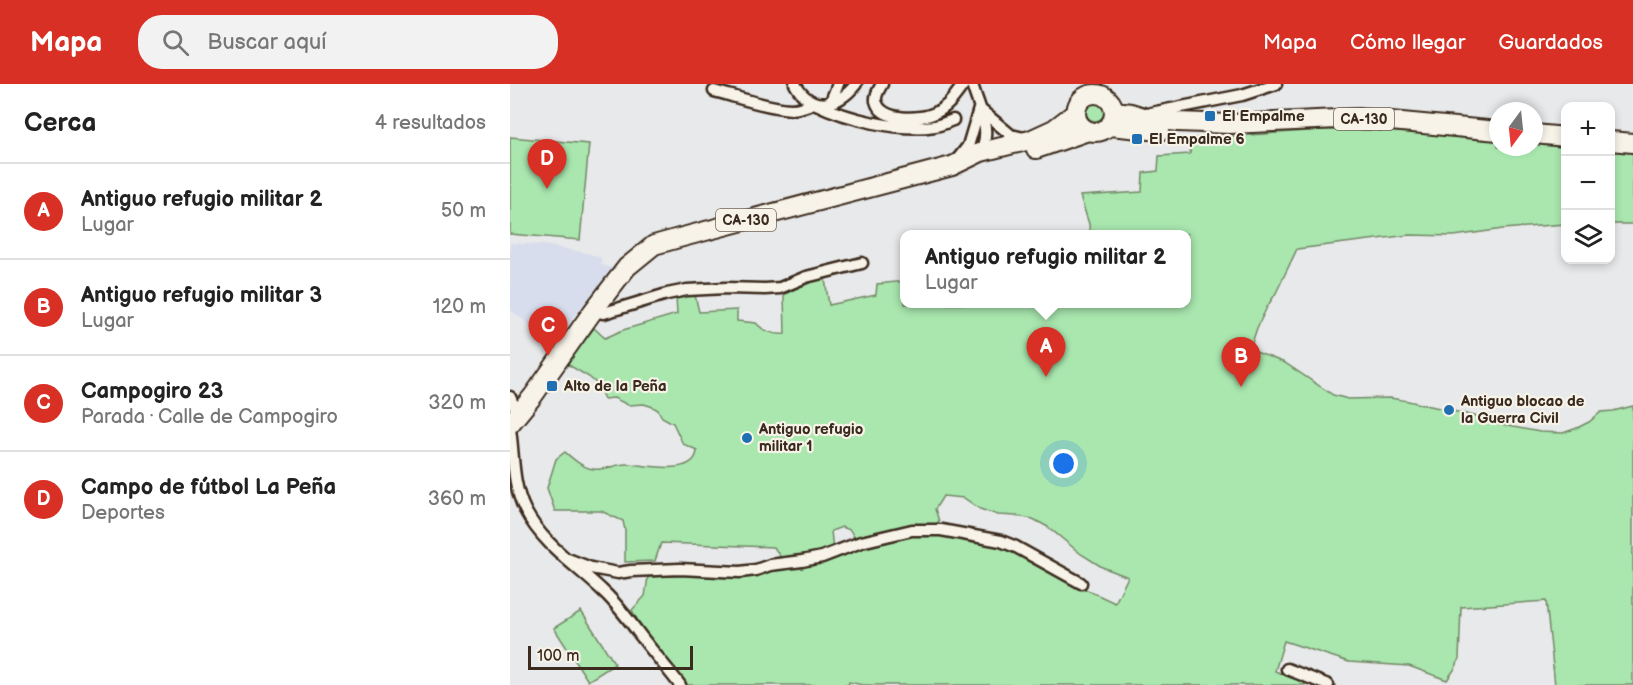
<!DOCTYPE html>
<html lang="es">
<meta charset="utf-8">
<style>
:root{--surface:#fff;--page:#f2f2f2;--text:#222;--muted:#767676;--line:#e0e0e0;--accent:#d93025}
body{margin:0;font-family:"Balsamiq Sans",sans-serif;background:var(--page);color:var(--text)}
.controls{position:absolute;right:18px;top:18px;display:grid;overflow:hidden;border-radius:12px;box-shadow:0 3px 9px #0003}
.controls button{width:54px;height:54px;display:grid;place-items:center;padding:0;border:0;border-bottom:2px solid var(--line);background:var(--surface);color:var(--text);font:30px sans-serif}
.compass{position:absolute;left:979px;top:18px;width:54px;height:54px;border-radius:50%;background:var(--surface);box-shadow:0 3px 9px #0003;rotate:195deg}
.scale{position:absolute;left:18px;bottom:15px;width:165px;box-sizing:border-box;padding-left:6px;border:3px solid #3b2a1e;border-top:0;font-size:16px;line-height:21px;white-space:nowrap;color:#3b2a1e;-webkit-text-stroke:4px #f7f3e8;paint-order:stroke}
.you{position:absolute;left:554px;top:380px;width:21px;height:21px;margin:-15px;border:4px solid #fff;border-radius:50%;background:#1a73e8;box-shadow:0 0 0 9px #1a73e833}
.badge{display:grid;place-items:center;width:39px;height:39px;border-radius:50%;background:var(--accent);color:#fff;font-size:20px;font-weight:700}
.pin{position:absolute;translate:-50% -50px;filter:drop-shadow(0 2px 3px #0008)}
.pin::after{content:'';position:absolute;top:32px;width:21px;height:18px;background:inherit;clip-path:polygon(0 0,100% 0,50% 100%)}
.popup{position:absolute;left:390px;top:146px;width:291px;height:78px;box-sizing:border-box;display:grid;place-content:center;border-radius:12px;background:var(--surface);filter:drop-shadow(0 2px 4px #0005);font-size:20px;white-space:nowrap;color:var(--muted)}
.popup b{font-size:22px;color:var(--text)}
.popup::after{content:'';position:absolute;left:50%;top:100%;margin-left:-12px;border:12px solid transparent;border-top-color:var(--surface)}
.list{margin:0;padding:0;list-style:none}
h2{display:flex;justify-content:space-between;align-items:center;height:78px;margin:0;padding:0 24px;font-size:26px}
h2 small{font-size:20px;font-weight:400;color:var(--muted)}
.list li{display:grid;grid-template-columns:39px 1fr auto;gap:18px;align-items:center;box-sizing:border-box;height:96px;padding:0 24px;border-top:2px solid var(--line)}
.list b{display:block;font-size:22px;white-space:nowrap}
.list p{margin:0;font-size:20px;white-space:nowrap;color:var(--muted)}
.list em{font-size:20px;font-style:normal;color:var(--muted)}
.icon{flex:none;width:33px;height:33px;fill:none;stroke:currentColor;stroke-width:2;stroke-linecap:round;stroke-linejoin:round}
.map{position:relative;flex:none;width:1123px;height:601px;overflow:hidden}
header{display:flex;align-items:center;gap:36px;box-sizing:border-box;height:84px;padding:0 30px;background:var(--accent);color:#fff}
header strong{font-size:28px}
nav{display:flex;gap:33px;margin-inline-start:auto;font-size:21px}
.search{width:420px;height:54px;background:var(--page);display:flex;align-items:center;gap:15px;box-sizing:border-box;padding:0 21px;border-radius:24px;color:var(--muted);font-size:22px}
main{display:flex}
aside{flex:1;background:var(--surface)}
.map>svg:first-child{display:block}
.built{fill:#d7ddec}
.green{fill:#a9e7af;stroke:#728866;stroke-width:1.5}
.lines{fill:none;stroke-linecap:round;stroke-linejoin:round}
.minor-casing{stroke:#3b2a1e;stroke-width:15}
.primary-casing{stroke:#3b2a1e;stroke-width:22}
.minor{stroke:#f7f3e8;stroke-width:10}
.primary{stroke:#f7f3e8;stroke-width:18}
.poi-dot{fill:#1f6fb2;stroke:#f7f3e8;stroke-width:2}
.labels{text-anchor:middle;stroke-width:4.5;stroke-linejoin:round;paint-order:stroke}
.shield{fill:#f7f3e8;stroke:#73665b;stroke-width:1.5}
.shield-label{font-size:14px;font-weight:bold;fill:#3b2a1e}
.poi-label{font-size:15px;font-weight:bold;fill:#3b2a1e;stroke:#f7f3e8;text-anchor:start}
</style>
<header>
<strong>Mapa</strong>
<div class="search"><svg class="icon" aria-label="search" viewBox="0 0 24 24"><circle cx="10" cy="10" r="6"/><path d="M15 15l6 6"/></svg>Buscar aquí</div>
<nav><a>Mapa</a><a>Cómo llegar</a><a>Guardados</a></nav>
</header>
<main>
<aside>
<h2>Cerca<small>4 resultados</small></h2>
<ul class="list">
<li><span class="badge">A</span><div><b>Antiguo refugio militar 2</b><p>Lugar</p></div><em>50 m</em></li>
<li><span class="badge">B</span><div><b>Antiguo refugio militar 3</b><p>Lugar</p></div><em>120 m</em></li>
<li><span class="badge">C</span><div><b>Campogiro 23</b><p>Parada · Calle de Campogiro</p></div><em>320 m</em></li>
<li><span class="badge">D</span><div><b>Campo de fútbol La Peña</b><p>Deportes</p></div><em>360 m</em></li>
</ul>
</aside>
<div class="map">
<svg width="1123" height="601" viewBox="0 0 1123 601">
<rect width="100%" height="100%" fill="#e8e9ea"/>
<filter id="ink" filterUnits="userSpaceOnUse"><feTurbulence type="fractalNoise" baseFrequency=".0167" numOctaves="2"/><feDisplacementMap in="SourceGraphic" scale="12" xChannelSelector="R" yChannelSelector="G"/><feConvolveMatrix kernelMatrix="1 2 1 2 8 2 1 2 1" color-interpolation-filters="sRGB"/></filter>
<g filter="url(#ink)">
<!-- built -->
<path class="built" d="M 0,159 L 34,161 L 77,169 L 91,174 L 92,181 L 102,184 L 44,259 L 0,226 Z"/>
<!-- green -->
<path class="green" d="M576 28a9 9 0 1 1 18 0a9 9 0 1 1-18 0Z
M 811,46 L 860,46 L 988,55 L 988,63 L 1024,63 L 1024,58 L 1055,61 L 1055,140 L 993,145 L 944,152 L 899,151 L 787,165 L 766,209 L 757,223 L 747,244 L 742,259 L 746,268 L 775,279 L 823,311 L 838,315 L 880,314 L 898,317 L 974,334 L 987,340 L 1030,348 L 1053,349 L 1067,344 L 1079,338 L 1091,328 L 1103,327 L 1123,322 L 1123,601 L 1045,601 L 1036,517 L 951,523 L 949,575 L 946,583 L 937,596 L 899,582 L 839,578 L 774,557 L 765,587 L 795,598 L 795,601 L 353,601 L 339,598 L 338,601 L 177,601 L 137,553 L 122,526 L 135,512 L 138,493 L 204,490 L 247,491 L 262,485 L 350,461 L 394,451 L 425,449 L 497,463 L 543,490 L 605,519 L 618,493 L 592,483 L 571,470 L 538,443 L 523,435 L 507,432 L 488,431 L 470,425 L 454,414 L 433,412 L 425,425 L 429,437 L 424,442 L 404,440 L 378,447 L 344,453 L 340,446 L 332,443 L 321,447 L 323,466 L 286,473 L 271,474 L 264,463 L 151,459 L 145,477 L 115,478 L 115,446 L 113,437 L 91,427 L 45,427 L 37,404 L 46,375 L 55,368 C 63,375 72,383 83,385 C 94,387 105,380 116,380 C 132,380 186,394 187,366 L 173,360 L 163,339 L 152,333 L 148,326 L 143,323 L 134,320 L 118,321 L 104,314 L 94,315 L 88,301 L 79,293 L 57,280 L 84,244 L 95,254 L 113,246 L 167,230 L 166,213 L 185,211 L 189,228 L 227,226 L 227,237 L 246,239 C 253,247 264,251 275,250 L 274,211 L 295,199 L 315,195 L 319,221 L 366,211 L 367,200 L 395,197 L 395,220 L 677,220 L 677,150 L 580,150 L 579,140 L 570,112 L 632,108 L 633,89 L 648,87 L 649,72 L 680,70 L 681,55 Z
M 0,53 L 79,60 L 70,156 L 0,150 Z
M 1100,66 L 1123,69 L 1123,140 L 1101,140 Z
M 71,527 L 105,580 L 78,597 L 44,544 Z"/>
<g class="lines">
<!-- minor casing -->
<g class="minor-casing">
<path id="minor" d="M 285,0 C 301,29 328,23 346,0
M 372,0 C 369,5 365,11 366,17 C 371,38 411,36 425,29 C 439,23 445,11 454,0
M 462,0 C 468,23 484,47 469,70
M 204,7 C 227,13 258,24 281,25 C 289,25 297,22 304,19 C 337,35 389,48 425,42 C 431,41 437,38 443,36
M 321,17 L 328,0
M 471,26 L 501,51 L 514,54
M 641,29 L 732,11 L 766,0
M 447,76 L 458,62 L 469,25
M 83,227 L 94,229 L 157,210 L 177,206 L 216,204 L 255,205 L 270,204 L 296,193 L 352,179
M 0,313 L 5,324 L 9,329
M 0,345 C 4,372 2,400 15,426 C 33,461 67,482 94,508 C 108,521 119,536 130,551 C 143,568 157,584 170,601
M 55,474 L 81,484 L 108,489 L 121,487 L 170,485 L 230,488 L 246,486 L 260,481 L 292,477 L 312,473 L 351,458 L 402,446 L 431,446 L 491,457 L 506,463 L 571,499
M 777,585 L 818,601"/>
</g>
<!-- primary casing -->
<g class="primary-casing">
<path id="primary" d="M566 29a19 19 0 1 1 38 0a19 19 0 1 1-38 0Z
M 605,27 L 621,29 L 637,34 L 668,38 L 720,40 L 849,34 L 988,47
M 600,42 L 650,47
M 1024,50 L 1056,53
M 1100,57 L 1123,59
M 526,65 L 578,47
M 0,340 L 23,312 L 83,227 L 117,183 L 144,161 L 169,154 L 442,82 L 471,68 L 520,56 L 544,45 L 565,29"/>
</g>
<!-- minor -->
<use href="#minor" class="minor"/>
<!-- primary -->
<use href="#primary" class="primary"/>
</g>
</g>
<!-- markers -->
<g class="poi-dot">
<rect x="694" y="26" width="12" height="12" rx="3"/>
<rect x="621" y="49" width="12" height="12" rx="3"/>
<rect x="36" y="296" width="12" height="12" rx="3"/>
<circle cx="939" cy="326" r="6"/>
<circle cx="237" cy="354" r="6"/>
</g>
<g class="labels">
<!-- shield labels -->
<g class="shield">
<rect x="824" y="24" width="60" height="22" rx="4.5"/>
<rect x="206" y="125" width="60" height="22" rx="4.5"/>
</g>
<g class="shield-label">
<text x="854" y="40">CA-130</text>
<text x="236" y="141">CA-130</text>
</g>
<!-- poi labels -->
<g class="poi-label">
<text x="712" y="37">El Empalme</text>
<text x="639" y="60">El Empalme 6</text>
<text x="54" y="307">Alto de la Peña</text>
<text x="951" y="322">Antiguo blocao de<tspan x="951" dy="17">la Guerra Civil</tspan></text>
<text x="249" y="350">Antiguo refugio<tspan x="249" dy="17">militar 1</tspan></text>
</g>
</g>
</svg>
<div class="controls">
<button>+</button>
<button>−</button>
<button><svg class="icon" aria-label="layers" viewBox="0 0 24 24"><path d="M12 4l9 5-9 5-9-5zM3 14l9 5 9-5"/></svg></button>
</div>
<svg class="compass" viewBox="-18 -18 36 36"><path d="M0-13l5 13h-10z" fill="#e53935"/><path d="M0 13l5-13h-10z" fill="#767676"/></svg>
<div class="scale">100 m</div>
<div class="you"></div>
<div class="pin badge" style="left:536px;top:293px">A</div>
<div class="popup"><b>Antiguo refugio militar 2</b>Lugar</div>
<div class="pin badge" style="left:731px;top:303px">B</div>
<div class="pin badge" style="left:38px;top:272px">C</div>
<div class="pin badge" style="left:37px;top:105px">D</div>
</div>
</main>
